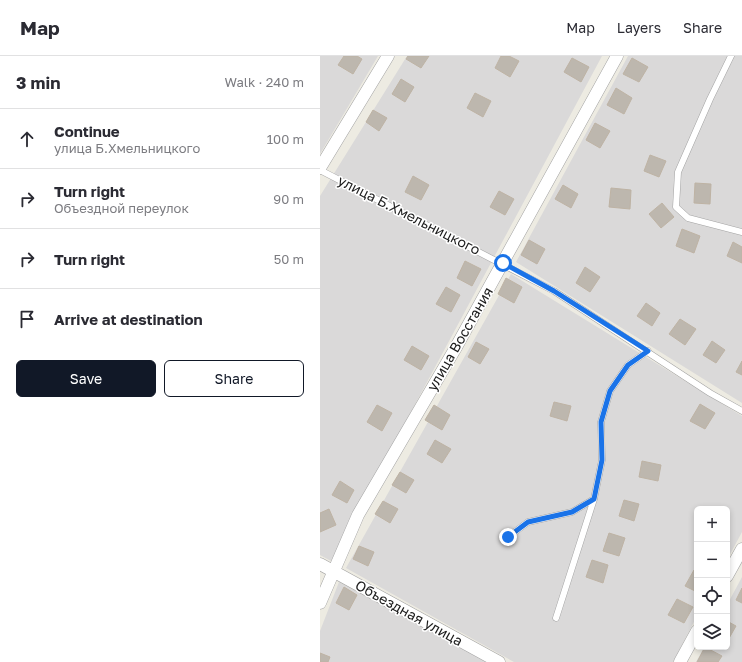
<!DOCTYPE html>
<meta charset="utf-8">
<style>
:root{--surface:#fff;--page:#f2f2f3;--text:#2b2b33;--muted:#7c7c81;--line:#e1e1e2;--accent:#111827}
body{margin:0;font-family:"Golos Text",sans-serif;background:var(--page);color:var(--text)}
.controls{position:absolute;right:12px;bottom:12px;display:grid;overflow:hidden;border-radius:6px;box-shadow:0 2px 6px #0003}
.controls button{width:36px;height:36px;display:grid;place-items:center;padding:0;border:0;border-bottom:1px solid var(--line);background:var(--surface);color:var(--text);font:20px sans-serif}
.stop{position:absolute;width:12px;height:12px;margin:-9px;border:3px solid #1a73e8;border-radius:50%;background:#fff}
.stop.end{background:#1a73e8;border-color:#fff;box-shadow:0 1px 4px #0008}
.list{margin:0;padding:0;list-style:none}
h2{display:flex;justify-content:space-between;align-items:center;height:52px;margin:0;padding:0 16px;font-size:17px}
h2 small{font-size:13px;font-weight:400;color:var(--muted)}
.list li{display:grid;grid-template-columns:26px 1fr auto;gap:12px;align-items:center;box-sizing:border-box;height:60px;padding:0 16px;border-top:1px solid var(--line)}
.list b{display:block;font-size:15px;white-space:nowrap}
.list p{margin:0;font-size:13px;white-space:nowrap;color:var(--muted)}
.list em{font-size:13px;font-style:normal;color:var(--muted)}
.actions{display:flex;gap:8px;padding:12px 16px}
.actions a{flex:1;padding:9px 0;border:1px solid var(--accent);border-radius:6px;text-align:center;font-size:14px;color:var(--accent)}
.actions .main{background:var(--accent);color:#fff}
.icon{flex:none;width:22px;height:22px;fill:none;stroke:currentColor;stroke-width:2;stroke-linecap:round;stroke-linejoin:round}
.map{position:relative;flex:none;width:422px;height:606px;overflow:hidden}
header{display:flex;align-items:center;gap:24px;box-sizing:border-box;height:56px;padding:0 20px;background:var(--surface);border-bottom:1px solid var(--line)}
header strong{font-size:19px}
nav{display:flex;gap:22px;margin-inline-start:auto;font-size:14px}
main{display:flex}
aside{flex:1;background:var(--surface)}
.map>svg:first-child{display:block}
.residential{fill:#dad9d9}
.building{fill:#bdb7ae;stroke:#beb3a4}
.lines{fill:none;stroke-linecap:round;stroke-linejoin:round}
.service-casing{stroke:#a3a3a3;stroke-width:7}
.minor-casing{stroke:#a3a3a3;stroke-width:13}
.service{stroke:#fff;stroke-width:6}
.minor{stroke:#fff;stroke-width:12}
.route{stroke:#1a73e8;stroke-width:5}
.labels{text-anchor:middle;stroke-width:3;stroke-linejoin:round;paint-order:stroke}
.street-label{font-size:14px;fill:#1c1c1c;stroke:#fff}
</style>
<header>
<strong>Map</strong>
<nav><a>Map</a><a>Layers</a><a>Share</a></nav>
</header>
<main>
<aside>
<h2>3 min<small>Walk · 240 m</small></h2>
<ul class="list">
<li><svg class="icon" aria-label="ahead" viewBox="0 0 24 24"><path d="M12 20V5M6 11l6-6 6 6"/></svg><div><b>Continue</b><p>улица Б.Хмельницкого</p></div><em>100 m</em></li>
<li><svg class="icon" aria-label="right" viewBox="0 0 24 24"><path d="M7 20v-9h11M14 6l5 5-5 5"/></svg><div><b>Turn right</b><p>Объездной переулок</p></div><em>90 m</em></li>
<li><svg class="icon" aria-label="right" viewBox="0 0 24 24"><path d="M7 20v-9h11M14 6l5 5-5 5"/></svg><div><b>Turn right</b></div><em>50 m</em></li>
<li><svg class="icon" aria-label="arrive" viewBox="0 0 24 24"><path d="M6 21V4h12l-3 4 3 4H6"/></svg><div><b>Arrive at destination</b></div></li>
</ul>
<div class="actions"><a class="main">Save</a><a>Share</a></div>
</aside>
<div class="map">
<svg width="422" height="606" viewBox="0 0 422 606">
<rect width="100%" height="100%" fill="#edebe2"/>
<!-- residential -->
<path class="residential" d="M 0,0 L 58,0 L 0,98 Z
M 87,0 L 282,0 L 11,505 L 0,499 L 0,140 Z
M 308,0 L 422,0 L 422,347 L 196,206 Z
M 191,218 L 422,360 L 422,476 L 407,504 L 407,453 L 377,453 L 377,560 L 353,606 L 194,606 L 26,512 Z
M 422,521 L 422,606 L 376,606 L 384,591 L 407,591 L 407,549 Z
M 19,526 L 167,606 L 0,606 L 0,575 Z"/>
<!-- building -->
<path class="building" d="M 24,0 L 37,0 L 42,3 L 33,18 L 18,9 Z
M 88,0 L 109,0 L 101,12 L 86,3 Z
M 181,0 L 189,0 L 199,5 L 190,21 L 175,12 Z
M 252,2 L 269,11 L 261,26 L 244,16 Z
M 312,2 L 328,11 L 319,26 L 303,18 Z
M 81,23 L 94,31 L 85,46 L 72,38 Z
M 296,32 L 312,42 L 304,58 L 287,49 Z
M 155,37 L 171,45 L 163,61 L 147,52 Z
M 53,54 L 67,62 L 59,75 L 46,66 Z
M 275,67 L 290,75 L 280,92 L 266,84 Z
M 330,99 L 346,105 L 339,121 L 324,115 Z
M 93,120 L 109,129 L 101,144 L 85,136 Z
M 375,127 L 391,128 L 390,148 L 374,147 Z
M 243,129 L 258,138 L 251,152 L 235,143 Z
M 291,132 L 311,134 L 310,153 L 289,151 Z
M 179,135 L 194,143 L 185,159 L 170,151 Z
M 342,147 L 354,161 L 341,172 L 329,158 Z
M 362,173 L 380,180 L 374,197 L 356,190 Z
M 209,184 L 225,193 L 217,208 L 201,199 Z
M 413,186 L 422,191 L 422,207 L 407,200 Z
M 145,205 L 161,213 L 152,230 L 137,222 Z
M 265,211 L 280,221 L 270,236 L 256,227 Z
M 186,222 L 202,231 L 194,247 L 178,238 Z
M 126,231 L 140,239 L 131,256 L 116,248 Z
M 326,247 L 340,257 L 332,270 L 317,260 Z
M 360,263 L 376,273 L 365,289 L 349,278 Z
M 392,285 L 405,294 L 396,307 L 383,299 Z
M 156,286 L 169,293 L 160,308 L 148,301 Z
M 92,290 L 109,300 L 101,314 L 84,304 Z
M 422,305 L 422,319 L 416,316 Z
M 234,346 L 251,350 L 247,365 L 230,360 Z
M 380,348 L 395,357 L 385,373 L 370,365 Z
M 57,349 L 72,357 L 62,375 L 47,366 Z
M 114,349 L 130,359 L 122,374 L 105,364 Z
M 115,384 L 131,393 L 122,407 L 107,398 Z
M 322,405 L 341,409 L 338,425 L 319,421 Z
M 80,416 L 94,424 L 86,437 L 72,429 Z
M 20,425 L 34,434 L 27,447 L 12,439 Z
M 304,444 L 319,448 L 314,465 L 299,460 Z
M 63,445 L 78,453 L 70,467 L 55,458 Z
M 9,453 L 16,469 L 0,476 L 0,457 Z
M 289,477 L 305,482 L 299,500 L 283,495 Z
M 39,490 L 54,496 L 48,510 L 33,503 Z
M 272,504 L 288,509 L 283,527 L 266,521 Z
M 374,514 L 377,515 L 377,536 L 365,530 Z
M 24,531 L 37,539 L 29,554 L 16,547 Z
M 422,532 L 422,547 L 416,544 Z
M 357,543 L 373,551 L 364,567 L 348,559 Z
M 407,565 L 416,570 L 408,584 L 407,584 Z
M 385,591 L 402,600 L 398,606 L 377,606 Z
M 0,597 L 10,601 L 8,606 L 0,606 Z"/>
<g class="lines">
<!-- service casing -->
<g class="service-casing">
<path id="service" d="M 411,0 L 390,43 L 358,116 L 356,151 L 368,162 L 422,176
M 0,114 L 234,235 L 390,337 L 422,355
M 188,481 L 208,466 L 252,456 L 274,443
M 236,562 L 274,443 L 282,404 L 281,366 L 290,335 L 308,309 L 328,295"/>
</g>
<!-- minor casing -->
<g class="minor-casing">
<path id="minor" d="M 0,112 L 68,0
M 0,508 L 179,606
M 407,520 L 422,493
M 0,547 L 38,459 L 135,293 L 297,0
M 360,606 L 377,575"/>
</g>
<!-- service -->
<use href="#service" class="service"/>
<!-- minor -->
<use href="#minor" class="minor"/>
</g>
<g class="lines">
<!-- route -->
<path class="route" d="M 183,207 L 234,235 L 328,295 L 308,309 L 290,335 L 281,366 L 282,404 L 274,443 L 252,456 L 208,466 L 188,481"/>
</g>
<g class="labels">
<!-- street labels -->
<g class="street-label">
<text transform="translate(89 159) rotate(27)" y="5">улица Б.Хмельницкого</text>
<text transform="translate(140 283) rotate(-60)" y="5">улица Восстания</text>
<text transform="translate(89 557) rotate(29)" y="5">Объездная улица</text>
</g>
</g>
</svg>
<div class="controls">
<button>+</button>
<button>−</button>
<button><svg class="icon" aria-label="locate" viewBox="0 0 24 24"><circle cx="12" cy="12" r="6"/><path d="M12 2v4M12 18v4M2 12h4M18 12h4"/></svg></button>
<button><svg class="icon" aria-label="layers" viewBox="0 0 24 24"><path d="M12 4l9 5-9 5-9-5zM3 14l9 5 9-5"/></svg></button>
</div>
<div class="stop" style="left:183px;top:207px"></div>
<div class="stop end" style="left:188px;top:481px"></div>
</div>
</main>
